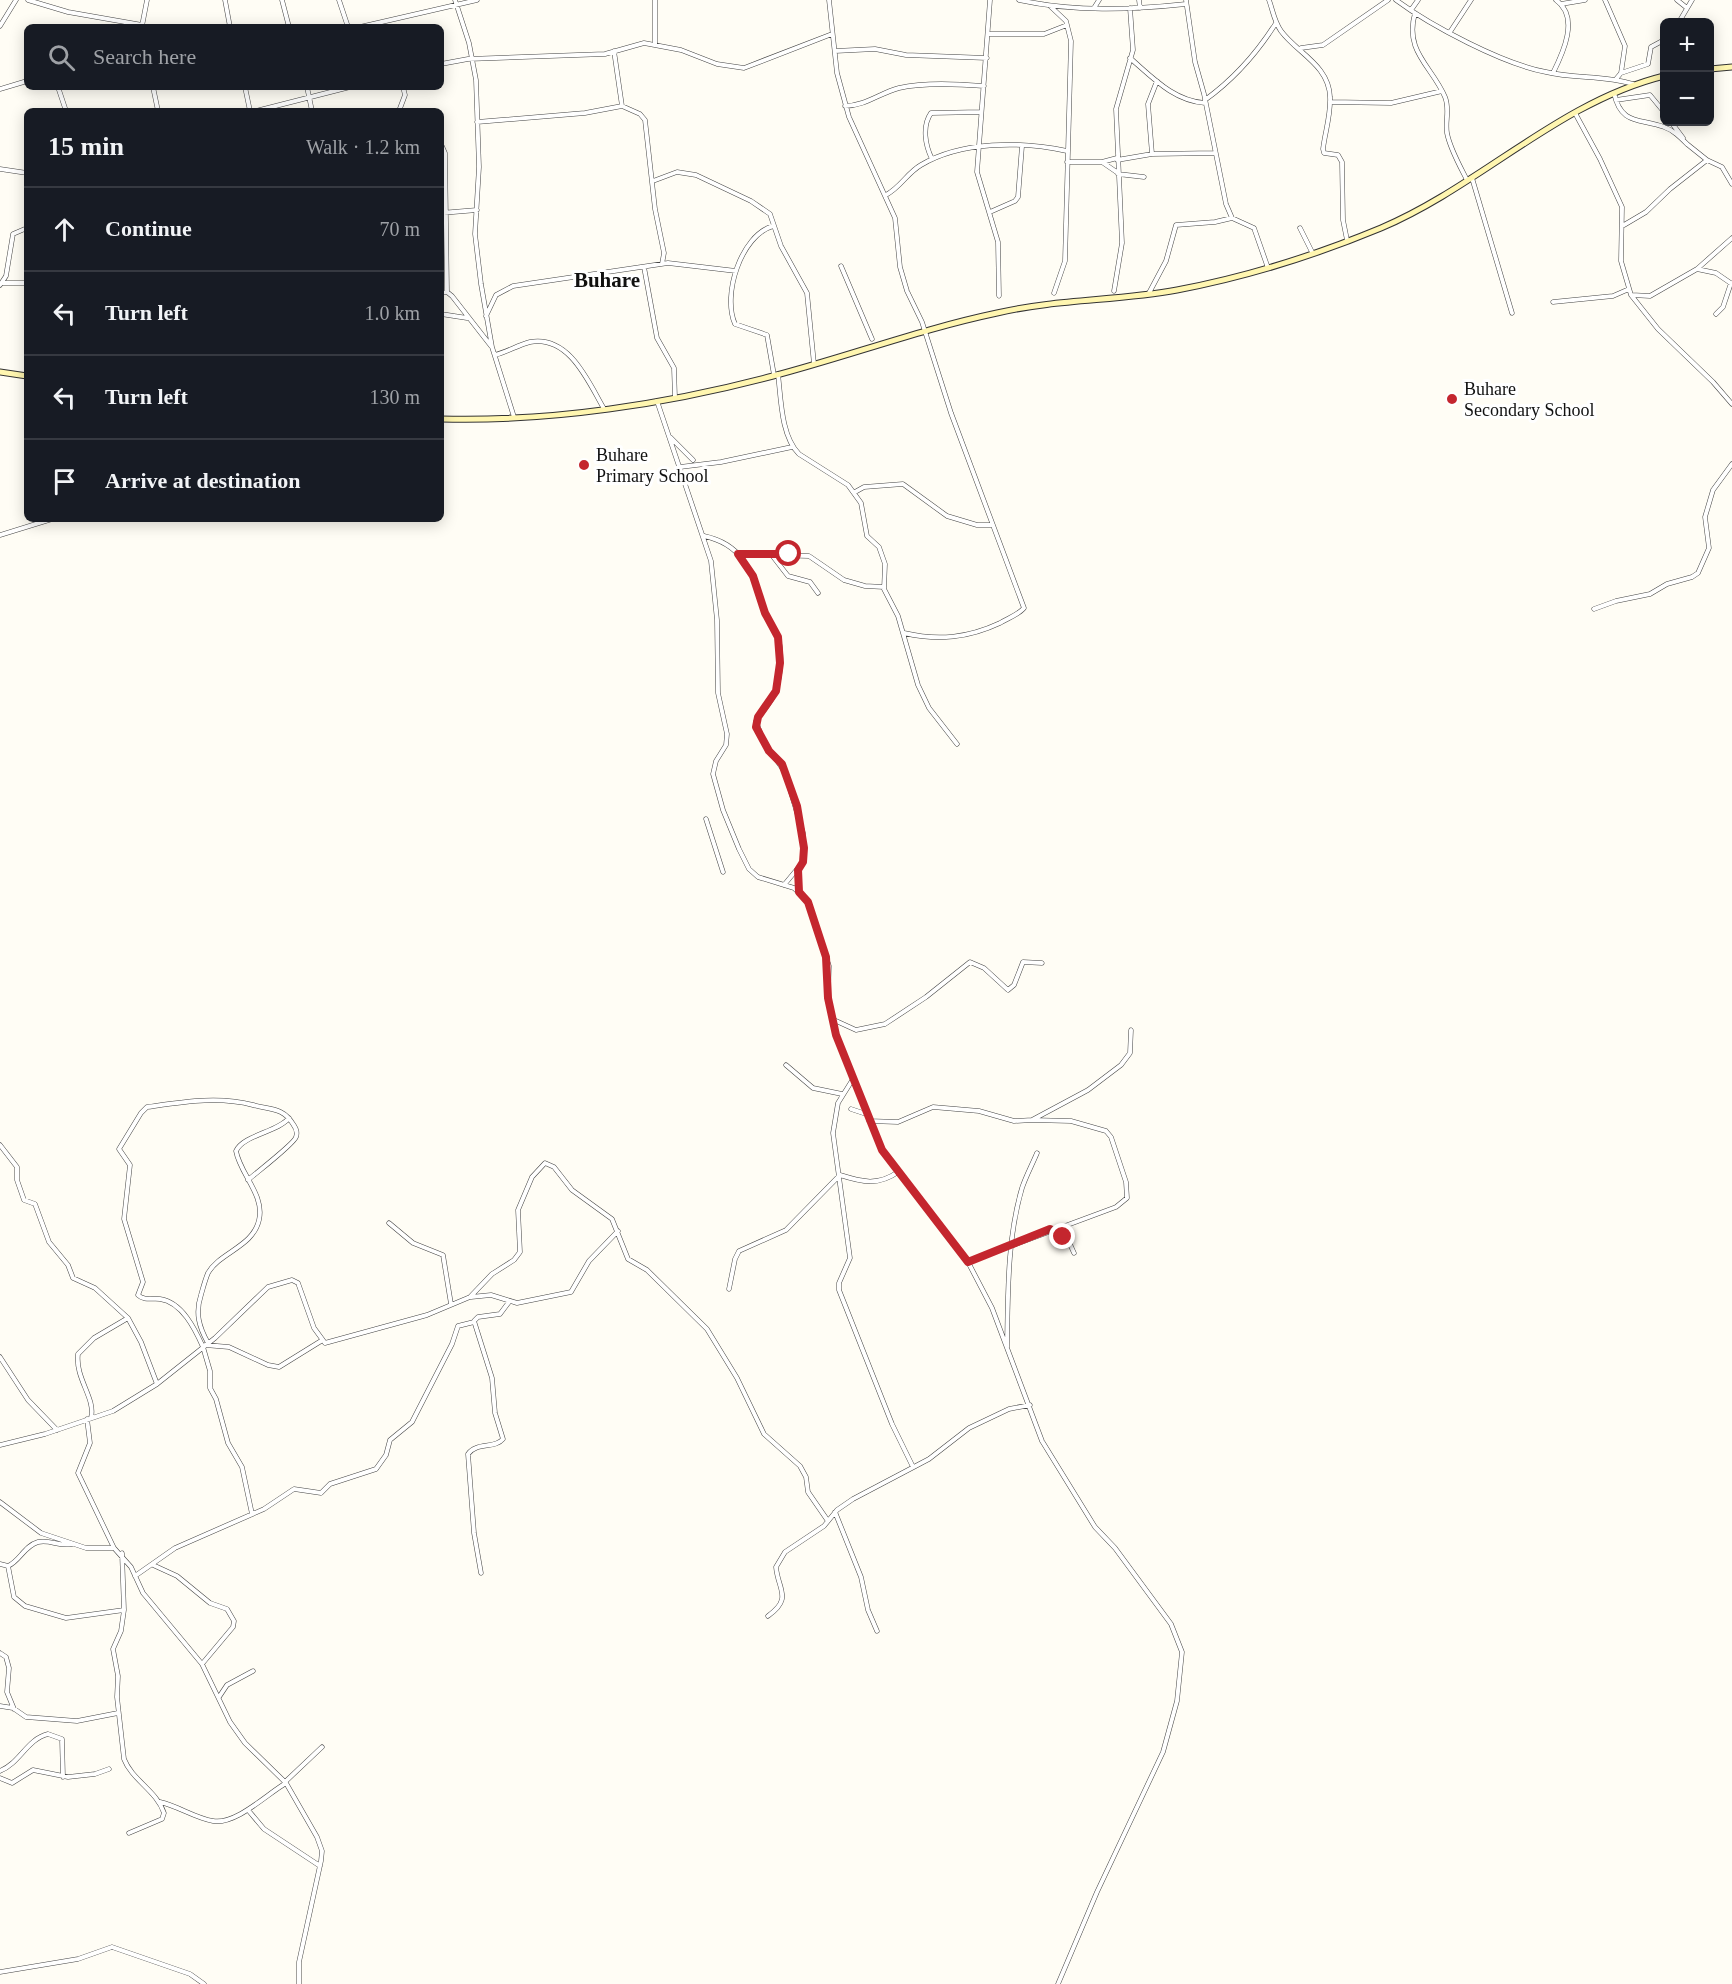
<!DOCTYPE html>
<meta charset="utf-8">
<style>
:root{--surface:#171b24;--page:#20242c;--text:#f1f3f6;--muted:#9ea1a6;--line:#363941}
body{margin:0;font-family:"Times New Roman",serif;background:var(--page);color:var(--text)}
.controls{position:absolute;right:18px;top:18px;display:grid;overflow:hidden;border-radius:9px;box-shadow:0 3px 15px #0003}
.controls button{width:54px;height:54px;display:grid;place-items:center;padding:0;border:0;border-bottom:2px solid var(--line);background:var(--surface);color:var(--text);font:30px sans-serif}
.stop{position:absolute;width:18px;height:18px;margin:-14px;border:4px solid #c4262e;border-radius:50%;background:#fff}
.stop.end{background:#c4262e;border-color:#fff;box-shadow:0 2px 6px #0008}
.list{margin:0;padding:0;list-style:none}
h2{display:flex;justify-content:space-between;align-items:center;height:78px;margin:0;padding:0 24px;font-size:26px}
h2 small{font-size:20px;font-weight:400;color:var(--muted)}
.list li{display:grid;grid-template-columns:39px 1fr auto;gap:18px;align-items:center;box-sizing:border-box;height:84px;padding:0 24px;border-top:2px solid var(--line)}
.list b{display:block;font-size:22px;white-space:nowrap}
.list em{font-size:20px;font-style:normal;color:var(--muted)}
.icon{flex:none;width:33px;height:33px;fill:none;stroke:currentColor;stroke-width:2;stroke-linecap:round;stroke-linejoin:round}
.map{position:relative;flex:none;width:1732px;height:1984px;overflow:hidden}
.search{position:absolute;background:var(--surface);box-shadow:0 3px 15px #0003;left:24px;top:24px;width:420px;height:66px;display:flex;align-items:center;gap:15px;box-sizing:border-box;padding:0 21px;border-radius:9px;color:var(--muted);font-size:22px}
.panel{position:absolute;background:var(--surface);box-shadow:0 3px 15px #0003;left:24px;top:108px;width:420px;height:414px;border-radius:9px}
.map>svg:first-child{display:block}
.lines{fill:none;stroke-linecap:round;stroke-linejoin:round}
.street-casing{stroke:#444;stroke-width:5}
.secondary-casing{stroke:#333;stroke-width:7}
.street{stroke:#fff;stroke-width:4}
.secondary{stroke:#fff6b0;stroke-width:5}
.route{stroke:#c4262e;stroke-width:8}
.poi-dot{fill:#c4262e;stroke:#fff;stroke-width:2}
.labels{text-anchor:middle;stroke-width:6;stroke-linejoin:round;paint-order:stroke}
.poi-label{font-size:18px;fill:#111;stroke:#fff;text-anchor:start}
.quarter-label{font-size:21px;font-weight:bold;fill:#111;stroke:#fff}
</style>
<div class="map">
<svg width="1732" height="1984" viewBox="0 0 1732 1984">
<rect width="100%" height="100%" fill="#fffdf5"/>
<g class="lines">
<!-- street casing -->
<g class="street-casing">
<path id="street" d="M 28,0 L 68,12 L 142,25
M 225,0 L 230,27
M 282,0 L 289,27
M 339,0 L 348,27
M 455,0 L 469,43 L 476,80 L 479,167 L 475,234 L 481,284 L 492,347 L 514,417
M 829,0 L 837,73 L 849,117 L 895,218 L 900,267 L 907,291 L 922,322 L 951,413 L 1024,608 C 1018,615 1008,618 1000,623 C 968,638 938,641 904,633
M 990,0 L 977,172 L 998,242 L 999,296
M 1019,0 C 1074,12 1130,10 1186,4
M 1139,0 L 1140,8
M 1186,0 L 1195,62 L 1204,94 L 1226,204 L 1232,218 L 1254,228 L 1268,268
M 1269,0 C 1273,11 1274,21 1281,31 C 1297,53 1329,65 1330,97 C 1331,115 1325,132 1323,149 L 1324,153 L 1338,155 L 1342,162 L 1343,220 L 1347,240
M 1396,0 C 1431,26 1503,64 1546,72 C 1575,79 1604,75 1633,84
M 1605,0 L 1625,46 L 1621,73
M 1677,0 L 1687,8
M 1561,4 L 1585,0
M 1050,6 L 1066,21 L 1071,41 L 1065,261 L 1054,293
M 1094,8 L 1099,0
M 1411,10 L 1418,0
M 1415,13 C 1404,52 1432,66 1445,97 C 1450,109 1445,121 1447,133 C 1450,149 1460,166 1467,180
M 1679,22 L 1692,0
M 0,26 L 16,0
M 142,26 L 147,0
M 360,27 L 477,0
M 1450,32 L 1471,0
M 989,34 L 1044,34 L 1067,25
M 655,44 L 655,0
M 1301,48 L 1323,45 L 1388,0
M 614,51 L 622,106 L 640,114 L 645,120 L 655,209 L 664,253 L 662,264
M 835,51 L 875,49 L 906,55 L 987,58
M 1130,58 C 1153,78 1174,101 1205,103
M 441,64 L 468,59 L 605,54 L 644,43 L 681,50 L 717,64 L 744,68 L 832,34
M 1553,73 C 1563,53 1580,17 1556,0
M 1616,79 L 1621,73 L 1648,64 L 1651,47 L 1664,40
M 58,87 L 66,111
M 153,87 L 158,111
M 245,87 L 250,111
M 307,87 L 312,111
M 0,89 L 27,81
M 1614,93 C 1621,126 1641,118 1664,127 C 1673,130 1680,137 1687,144
M 1205,100 C 1234,79 1257,53 1276,23
M 1616,100 L 1650,95 L 1664,112
M 1330,102 L 1391,103 L 1442,91
M 845,106 C 865,106 880,93 899,88 C 925,82 958,84 984,86
M 256,111 L 350,87
M 399,111 L 405,95 L 403,87
M 1575,113 L 1600,159 L 1622,207 L 1621,261 L 1631,295 L 1658,329 L 1713,382 L 1732,404
M 477,122 L 585,113 L 622,106
M 1671,122 L 1683,138
M 441,144 L 445,153 L 447,292
M 1687,144 L 1707,160 L 1722,167 L 1732,184
M 1152,154 L 1148,104 L 1157,81
M 932,159 C 925,145 922,126 931,113 L 981,112
M 1117,160 L 1152,154 L 1215,153
M 1067,162 L 1102,162 L 1118,173
M 1102,162 L 1117,158
M 0,169 L 27,173
M 1118,174 L 1144,177
M 1472,178 L 1512,313
M 653,181 L 677,172 L 696,175 L 751,201 L 770,214 L 781,246 L 807,293 L 814,364
M 886,195 C 901,187 907,173 921,165 C 961,141 1022,141 1067,151
M 990,212 L 1015,201 L 1018,197 L 1022,146
M 441,213 L 477,210
M 1624,225 L 1646,212 L 1670,189 L 1707,160
M 773,226 C 741,235 722,295 735,324 L 767,335 L 774,375
M 1300,228 L 1312,252
M 841,266 L 872,339
M 644,267 L 657,338 L 674,368 L 675,398
M 1697,269 L 1732,238
M 3,283 L 27,283
M 0,285 L 6,276 L 13,234 L 27,228
M 1114,291 L 1122,243 L 1116,109 L 1133,50 L 1130,8
M 441,293 L 447,292 L 452,296 L 491,346
M 1149,293 L 1166,261 L 1176,225 L 1215,222 L 1232,218
M 1632,295 L 1650,296 L 1697,269 L 1716,273 L 1732,284
M 1553,302 L 1613,296 L 1629,289
M 441,314 L 467,318
M 1716,314 L 1723,307 L 1731,283
M 486,316 L 496,295 L 513,286 L 668,263 L 736,271
M 495,355 C 507,352 518,345 530,342 C 569,335 588,381 603,407
M 778,374 C 781,399 781,436 799,454 L 848,485 L 861,503 L 867,536 L 879,547 L 885,564 L 884,589 L 898,616 L 918,685 L 929,708 L 957,744
M 657,401 L 711,561 L 717,620 L 718,693 L 727,734 L 726,745 L 716,761 L 713,774 L 723,810 L 739,849 L 749,869 L 758,877 L 794,888 L 808,902 L 829,966 L 828,998 L 836,1035 L 882,1151 L 968,1262 L 992,1308 L 1042,1441 L 1095,1527 L 1115,1548 L 1171,1624 L 1182,1652 L 1177,1701 L 1163,1752 L 1097,1892 L 1058,1984
M 670,437 L 693,460
M 680,467 L 721,462 L 792,447
M 855,492 L 864,487 L 903,484 L 947,516 L 977,525 L 993,525
M 0,535 L 52,519
M 704,536 C 746,545 752,575 764,610 C 767,619 773,626 777,635 C 783,650 781,675 776,690 C 773,702 762,711 756,721 L 763,741 L 785,772 L 803,833 L 803,862 L 784,885
M 738,554 L 809,556 L 844,580 L 865,586 L 884,587
M 771,554 L 788,576 L 810,582 L 818,593
M 1594,609 L 1616,601 L 1650,594 L 1667,584 L 1692,577 L 1698,573 L 1709,548 L 1705,517 L 1713,490 L 1732,464
M 706,819 L 723,872
M 798,870 L 799,891
M 834,1020 L 856,1030 L 885,1024 L 926,997 L 970,962 L 984,968 L 1008,990 L 1014,985 L 1023,962 L 1042,963
M 786,1065 L 813,1088 L 842,1094
M 853,1079 L 838,1103 L 833,1133 L 850,1258 L 839,1283 L 839,1290 L 892,1424 L 913,1467
M 851,1109 L 866,1114
M 869,1121 L 898,1122 L 933,1107 L 979,1111 L 1014,1121 L 1032,1120 L 1088,1090 L 1121,1065 L 1130,1053 L 1131,1030
M 0,1145 L 17,1167 L 17,1180 L 24,1200 L 35,1204 L 49,1242 L 68,1265 L 73,1278 L 95,1288 L 128,1318 L 141,1342 L 157,1384
M 389,1223 L 413,1243 L 443,1255 L 451,1304
M 1051,1230 L 1069,1242 L 1074,1253
M 968,1262 L 1116,1207 L 1127,1198 L 1126,1182 L 1111,1137 L 1106,1131 L 1071,1121 L 1032,1120
M 729,1289 L 735,1259 L 739,1251 L 786,1230 L 840,1175 C 862,1182 878,1186 898,1172
M 471,1297 L 491,1295 L 517,1303 L 571,1292 L 589,1261 L 618,1231
M 208,1343 C 199,1327 195,1313 201,1295 C 203,1288 205,1280 208,1273 C 220,1252 253,1247 259,1220 C 265,1195 240,1174 236,1151 C 243,1135 278,1132 289,1118
M 205,1345 L 229,1347 L 268,1365 L 279,1367 L 321,1341
M 203,1347 C 195,1329 182,1302 160,1299 C 152,1298 144,1301 138,1295 L 143,1282 L 124,1219 L 130,1165 L 119,1149 L 141,1113 L 147,1107 C 183,1102 218,1096 253,1105 C 270,1110 283,1107 293,1124 C 296,1128 298,1132 296,1137 C 295,1143 256,1173 248,1180
M 203,1347 L 210,1371 L 210,1388 L 216,1399 L 228,1443 L 242,1467 L 252,1514
M 1007,1347 C 1008,1294 1007,1239 1022,1188 C 1026,1176 1032,1165 1037,1153
M 0,1357 L 28,1400 L 57,1430
M 91,1418 C 96,1398 75,1379 78,1354 L 94,1338 L 128,1318
M 87,1419 L 90,1443 L 78,1473 L 114,1548
M 0,1445 L 45,1434 L 113,1411 L 157,1384 L 215,1338 L 268,1287 L 292,1280 L 298,1283 L 314,1328 L 325,1343 L 427,1315 L 470,1297 L 492,1274 L 514,1260 L 520,1252 L 518,1210 L 532,1177 L 545,1163 L 554,1167 L 572,1190 L 612,1219 L 628,1259 L 647,1270 L 707,1329 L 737,1378 L 764,1434 L 800,1466 L 806,1477 L 808,1492 L 828,1521
M 0,1502 L 41,1533 L 86,1548 L 114,1548 L 131,1567 L 143,1593 L 202,1664 L 230,1722 L 245,1743 L 286,1783 L 317,1837 L 322,1851 L 321,1861 L 299,1962 L 299,1984
M 835,1512 L 861,1577 L 868,1610 L 877,1631
M 122,1553 L 124,1610 L 121,1631 L 113,1649 L 118,1676 L 117,1697 L 124,1759 C 132,1780 157,1791 164,1813 L 162,1819 L 129,1833
M 0,1564 L 8,1566 L 14,1597 L 25,1606 L 66,1618 L 124,1610
M 153,1565 L 177,1576 L 210,1603 L 227,1609 L 234,1621 L 233,1627 L 202,1664
M 8,1566 C 20,1561 24,1546 38,1542 C 50,1539 59,1547 72,1544
M 481,1573 L 474,1533 L 468,1454 C 476,1442 495,1449 503,1439 L 495,1413 L 492,1378 L 474,1321 L 478,1317 L 500,1314 L 509,1302
M 135,1576 L 175,1548 L 264,1509 L 294,1489 L 321,1493 L 330,1484 L 376,1469 L 386,1455 L 390,1440 L 412,1422 L 452,1344 L 458,1326 L 474,1322
M 768,1616 C 793,1598 778,1590 776,1567 L 785,1552 L 824,1526 L 837,1510 L 853,1499 L 929,1459 L 969,1428 L 1009,1409 L 1030,1405
M 0,1653 L 6,1657 L 9,1668 L 7,1692 L 14,1709
M 219,1697 L 227,1685 L 253,1671
M 0,1706 L 13,1708 L 26,1717 L 77,1721 L 118,1713
M 0,1771 C 20,1763 27,1739 48,1734 L 62,1739 L 63,1777
M 0,1778 L 12,1783 L 33,1770 L 68,1777 L 95,1774 L 109,1769
M 285,1782 L 322,1747
M 160,1802 C 178,1806 195,1818 213,1821 C 236,1825 267,1794 286,1783
M 248,1810 L 264,1829 L 320,1866
M 0,1972 L 78,1959 L 112,1947 L 190,1974 L 204,1984"/>
</g>
<!-- secondary casing -->
<g class="secondary-casing">
<path id="secondary" d="M 1710,69 L 1732,67
M 0,372 L 27,376
M 441,419 C 550,422 668,404 773,376 C 849,356 921,329 997,313 C 1057,299 1117,301 1177,290 C 1246,277 1316,255 1381,228 C 1480,186 1559,102 1664,76"/>
</g>
<!-- street -->
<use href="#street" class="street"/>
<!-- secondary -->
<use href="#secondary" class="secondary"/>
</g>
<g class="lines">
<!-- route -->
<path class="route" d="M 789,554 L 738,554 L 753,576 L 765,613 L 778,637 L 780,663 L 776,691 L 758,717 L 756,727 L 769,751 L 782,764 L 797,806 L 804,848 L 803,862 L 798,870 L 799,892 L 808,902 L 826,957 L 828,998 L 836,1035 L 882,1150 L 968,1262 L 1050,1229 L 1063,1237"/>
</g>
<!-- markers -->
<g class="poi-dot">
<circle cx="1452" cy="399" r="6"/>
<circle cx="584" cy="465" r="6"/>
</g>
<g class="labels">
<!-- poi labels -->
<g class="poi-label">
<text x="1464" y="395">Buhare<tspan x="1464" dy="21">Secondary School</tspan></text>
<text x="596" y="461">Buhare<tspan x="596" dy="21">Primary School</tspan></text>
</g>
<!-- quarter labels -->
<g class="quarter-label">
<text x="607" y="287">Buhare</text>
</g>
</g>
</svg>
<div class="controls">
<button>+</button>
<button>−</button>
</div>
<div class="stop" style="left:789px;top:554px"></div>
<div class="stop end" style="left:1063px;top:1237px"></div>
<div class="search"><svg class="icon" aria-label="search" viewBox="0 0 24 24"><circle cx="10" cy="10" r="6"/><path d="M15 15l6 6"/></svg>Search here</div>
<section class="panel">
<h2>15 min<small>Walk · 1.2 km</small></h2>
<ul class="list">
<li><svg class="icon" aria-label="ahead" viewBox="0 0 24 24"><path d="M12 20V5M6 11l6-6 6 6"/></svg><div><b>Continue</b></div><em>70 m</em></li>
<li><svg class="icon" aria-label="left" viewBox="0 0 24 24"><path d="M17 20v-9H6M10 6l-5 5 5 5"/></svg><div><b>Turn left</b></div><em>1.0 km</em></li>
<li><svg class="icon" aria-label="left" viewBox="0 0 24 24"><path d="M17 20v-9H6M10 6l-5 5 5 5"/></svg><div><b>Turn left</b></div><em>130 m</em></li>
<li><svg class="icon" aria-label="arrive" viewBox="0 0 24 24"><path d="M6 21V4h12l-3 4 3 4H6"/></svg><div><b>Arrive at destination</b></div></li>
</ul>
</section>
</div>
